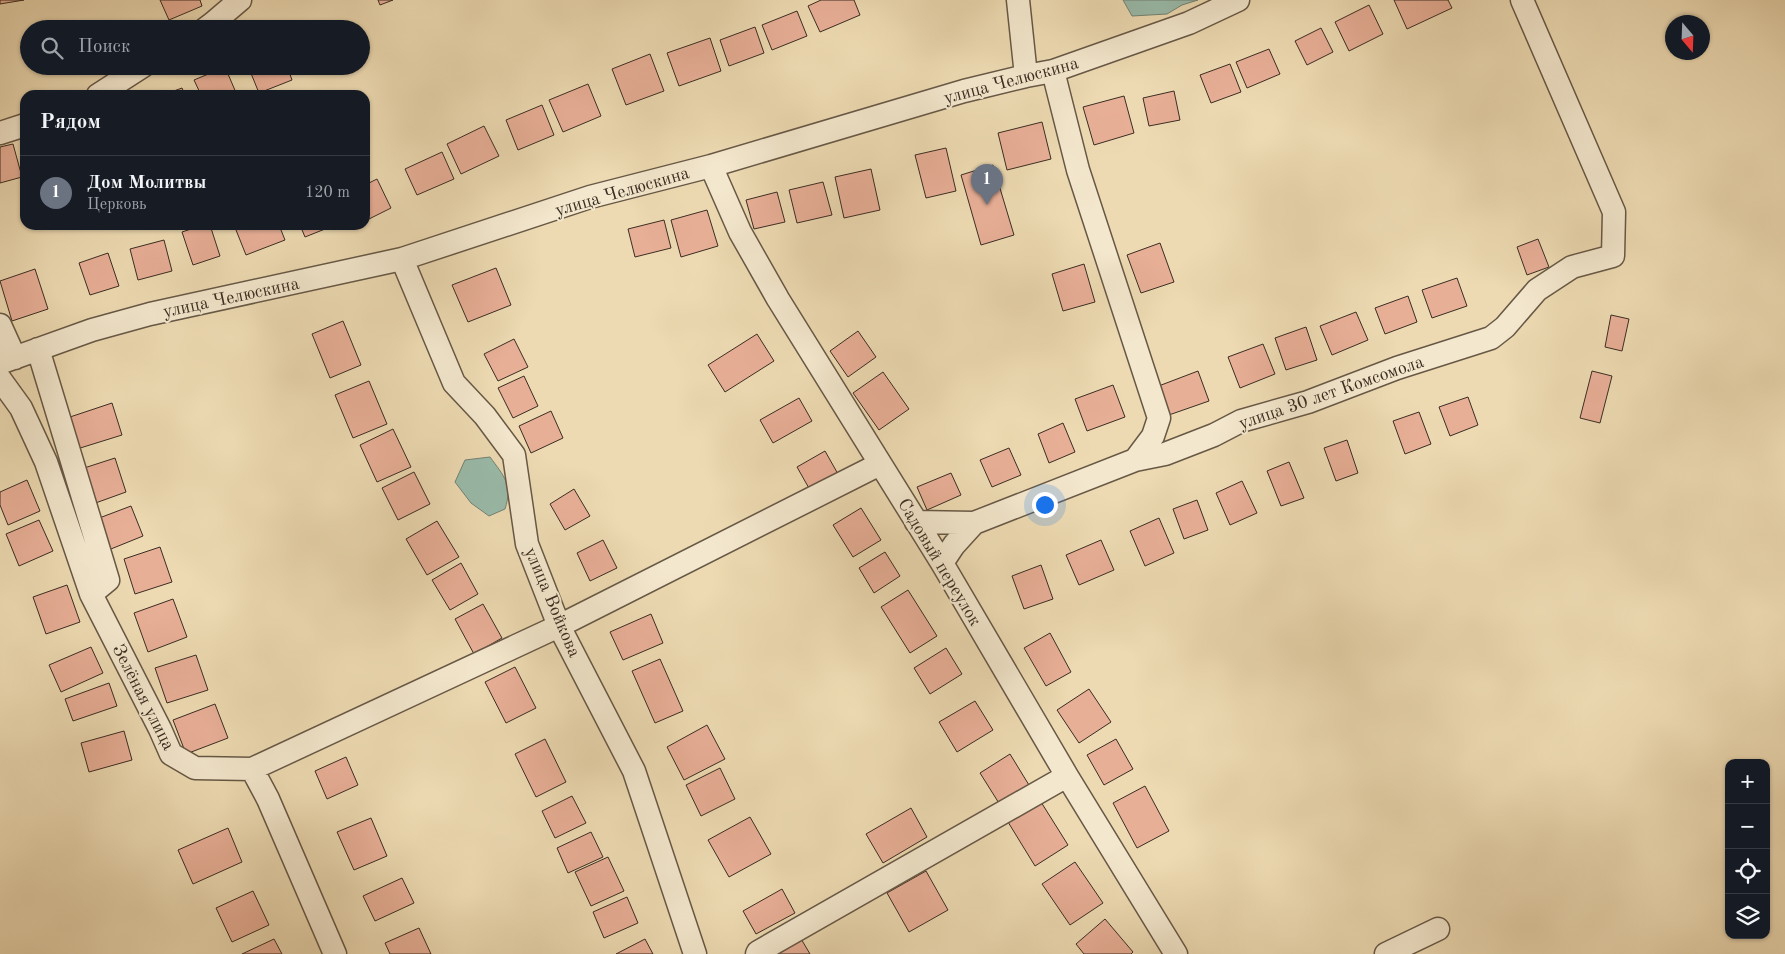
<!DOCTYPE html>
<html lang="ru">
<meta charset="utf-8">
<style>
:root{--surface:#171b24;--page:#242831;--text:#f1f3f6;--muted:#9ea1a6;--line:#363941;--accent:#c59692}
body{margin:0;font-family:"Old Standard TT",serif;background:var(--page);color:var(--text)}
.controls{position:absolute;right:15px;bottom:15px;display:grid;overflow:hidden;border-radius:10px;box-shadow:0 1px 4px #0004}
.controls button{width:45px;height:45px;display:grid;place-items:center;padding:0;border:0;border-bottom:1px solid var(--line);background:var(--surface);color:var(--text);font:25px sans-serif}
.compass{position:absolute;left:1665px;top:15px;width:45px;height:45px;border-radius:50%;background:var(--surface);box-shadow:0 1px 4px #0004;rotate:161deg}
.you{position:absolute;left:1044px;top:504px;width:18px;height:18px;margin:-12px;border:4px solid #fff;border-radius:50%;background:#1a73e8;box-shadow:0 0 0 8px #1a73e833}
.badge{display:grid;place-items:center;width:32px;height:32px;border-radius:50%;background:var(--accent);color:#fff;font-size:16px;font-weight:700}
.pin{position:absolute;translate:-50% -41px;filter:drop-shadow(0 1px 2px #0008)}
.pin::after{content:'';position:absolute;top:26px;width:18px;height:15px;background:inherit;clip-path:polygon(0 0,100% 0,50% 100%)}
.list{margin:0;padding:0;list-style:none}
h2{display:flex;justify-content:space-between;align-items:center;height:65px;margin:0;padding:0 20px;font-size:21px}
h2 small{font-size:16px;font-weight:400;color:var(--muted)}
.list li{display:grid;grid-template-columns:32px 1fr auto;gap:15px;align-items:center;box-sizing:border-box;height:75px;padding:0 20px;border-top:1px solid var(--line)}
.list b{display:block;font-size:19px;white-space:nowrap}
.list p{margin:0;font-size:16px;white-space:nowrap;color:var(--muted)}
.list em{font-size:16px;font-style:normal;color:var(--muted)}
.icon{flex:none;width:28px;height:28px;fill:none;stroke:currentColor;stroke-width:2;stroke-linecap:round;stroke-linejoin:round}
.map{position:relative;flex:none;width:1785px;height:954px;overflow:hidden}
.search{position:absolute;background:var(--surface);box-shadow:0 1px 4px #0004;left:20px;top:20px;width:350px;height:55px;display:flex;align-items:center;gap:12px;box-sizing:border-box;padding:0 18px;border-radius:28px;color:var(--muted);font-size:19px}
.panel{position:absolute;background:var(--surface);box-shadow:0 1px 4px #0004;left:20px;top:90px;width:350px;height:140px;border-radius:15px}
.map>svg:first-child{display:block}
.water{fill:#9ba;stroke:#738274}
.building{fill:#e8af97;stroke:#3a2d22}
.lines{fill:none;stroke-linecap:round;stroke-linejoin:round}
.minor-casing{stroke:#675846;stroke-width:25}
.minor{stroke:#f3e7cd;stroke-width:22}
.labels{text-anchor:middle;stroke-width:4;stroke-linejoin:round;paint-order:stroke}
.street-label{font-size:18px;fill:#3a2d22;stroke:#f3e7cd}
</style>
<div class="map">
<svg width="1785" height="954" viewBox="0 0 1785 954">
<rect width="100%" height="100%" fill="#eddab2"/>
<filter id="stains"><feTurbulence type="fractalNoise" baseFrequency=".004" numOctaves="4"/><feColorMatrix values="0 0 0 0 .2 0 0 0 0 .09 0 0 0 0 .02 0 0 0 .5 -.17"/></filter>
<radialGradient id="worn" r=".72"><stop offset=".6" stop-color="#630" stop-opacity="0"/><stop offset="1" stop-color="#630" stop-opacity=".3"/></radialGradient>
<!-- water -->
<path class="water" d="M 1123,0 L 1198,0 L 1182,5 L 1167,14 L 1132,16 Z
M 490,457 C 504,476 513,485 505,509 L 489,516 L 471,503 L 455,482 L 465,460 Z"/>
<!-- building -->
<path class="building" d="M 0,0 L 24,0 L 0,4 Z
M 160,0 L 200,0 L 202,6 L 169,20 Z
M 378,0 L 393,0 L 380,5 Z
M 821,0 L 854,0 L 860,15 L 820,32 L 808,6 Z
M 1394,0 L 1448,0 L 1452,8 L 1407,29 Z
M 1369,5 L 1383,34 L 1349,51 L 1335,22 Z
M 797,11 L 807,36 L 772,50 L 762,25 Z
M 325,23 L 327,29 L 310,29 Z
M 755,27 L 764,53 L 729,66 L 720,40 Z
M 1321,28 L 1333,52 L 1307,65 L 1295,41 Z
M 710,38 L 721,71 L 679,86 L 667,53 Z
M 1269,49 L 1280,74 L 1247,88 L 1236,62 Z
M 650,54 L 664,91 L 626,105 L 612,69 Z
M 1230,64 L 1241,92 L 1211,103 L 1200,75 Z
M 248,66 L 287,66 L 292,80 L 259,93 Z
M 307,66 L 330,66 L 310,74 Z
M 225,67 L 237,95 L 201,95 L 194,80 Z
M 588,84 L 601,116 L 563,132 L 549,100 Z
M 182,88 L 185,95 L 163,95 Z
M 1174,91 L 1180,120 L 1149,126 L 1143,98 Z
M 1124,96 L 1134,133 L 1094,145 L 1083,107 Z
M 542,105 L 554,135 L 518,150 L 506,120 Z
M 1042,122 L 1051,159 L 1007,170 L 998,133 Z
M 484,126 L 499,156 L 461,174 L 447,144 Z
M 13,144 L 22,177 L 0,183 L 0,147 Z
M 946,148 L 956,191 L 926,198 L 915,155 Z
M 442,152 L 454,179 L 417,195 L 405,169 Z
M 993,165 L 1014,235 L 981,245 L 961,175 Z
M 871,169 L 880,210 L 844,218 L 835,177 Z
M 377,179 L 391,208 L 365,221 L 365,185 Z
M 823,182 L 832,215 L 797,223 L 789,190 Z
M 777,192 L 785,222 L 754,229 L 746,200 Z
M 707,210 L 718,246 L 681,257 L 671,220 Z
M 664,220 L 671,248 L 635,257 L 628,229 Z
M 203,225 L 210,225 L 220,256 L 193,265 L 182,232 Z
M 234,225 L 279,225 L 285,240 L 246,255 Z
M 300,225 L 335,225 L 305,237 Z
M 1538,239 L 1549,267 L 1527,275 L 1517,247 Z
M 164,240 L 172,271 L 138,280 L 130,249 Z
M 1160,243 L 1174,282 L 1141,293 L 1127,255 Z
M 108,253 L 119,286 L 90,295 L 79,263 Z
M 1084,264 L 1095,302 L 1063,311 L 1052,274 Z
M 496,268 L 511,305 L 468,322 L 452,285 Z
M 35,269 L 48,309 L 12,321 L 0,281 Z
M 1457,278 L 1467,306 L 1432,318 L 1422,290 Z
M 1408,296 L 1417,322 L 1385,334 L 1375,308 Z
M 1356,312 L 1368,340 L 1332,355 L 1320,326 Z
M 1611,315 L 1629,319 L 1622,351 L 1605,347 Z
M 343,321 L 361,365 L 330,378 L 312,334 Z
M 1306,327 L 1317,360 L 1286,370 L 1275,338 Z
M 858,331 L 876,357 L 848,377 L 830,351 Z
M 757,334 L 774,361 L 725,392 L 708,365 Z
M 514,339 L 528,367 L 498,381 L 484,354 Z
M 1263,344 L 1275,374 L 1240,388 L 1228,357 Z
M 1198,371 L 1209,401 L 1166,416 L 1156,387 Z
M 1592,371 L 1612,376 L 1600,423 L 1580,418 Z
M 883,372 L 909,409 L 879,430 L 853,393 Z
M 524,376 L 538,406 L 513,418 L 498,388 Z
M 369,381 L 387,424 L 353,438 L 335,395 Z
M 1113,385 L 1125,417 L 1087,431 L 1075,399 Z
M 1468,397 L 1478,425 L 1450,436 L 1439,407 Z
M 799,398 L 812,421 L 773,443 L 760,420 Z
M 112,403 L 122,435 L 77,449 L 67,418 Z
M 551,411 L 563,438 L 531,453 L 519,426 Z
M 1419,412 L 1431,444 L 1405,454 L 1393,421 Z
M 1063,423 L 1075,452 L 1049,463 L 1038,434 Z
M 393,429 L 411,467 L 377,482 L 360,445 Z
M 1347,440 L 1358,473 L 1336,481 L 1324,448 Z
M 1009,448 L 1021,475 L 992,487 L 980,460 Z
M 825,451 L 838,474 L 810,490 L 797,467 Z
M 115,458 L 126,492 L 90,505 L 78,470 Z
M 1289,462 L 1304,498 L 1281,506 L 1267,471 Z
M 414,472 L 430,504 L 398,520 L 382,488 Z
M 951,473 L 961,495 L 927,510 L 917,487 Z
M 27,480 L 40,511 L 8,525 L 0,505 L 0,492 Z
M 1242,481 L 1257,513 L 1230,525 L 1216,493 Z
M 574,489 L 590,516 L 565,530 L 550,504 Z
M 1197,500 L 1208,530 L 1184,539 L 1173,509 Z
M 131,506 L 143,536 L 106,551 L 94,520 Z
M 861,508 L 881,540 L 853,557 L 833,525 Z
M 1159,518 L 1174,553 L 1145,566 L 1130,531 Z
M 39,520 L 53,551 L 19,566 L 6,534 Z
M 437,521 L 459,557 L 427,575 L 406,539 Z
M 603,540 L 617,568 L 590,581 L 577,553 Z
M 1101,540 L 1114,570 L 1079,585 L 1066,555 Z
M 160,547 L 172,582 L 135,594 L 124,559 Z
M 885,552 L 900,576 L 874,593 L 859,568 Z
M 461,563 L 478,594 L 450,610 L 432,580 Z
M 1041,565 L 1053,599 L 1024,609 L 1012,576 Z
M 67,585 L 80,622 L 46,634 L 33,597 Z
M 908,590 L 937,636 L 910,653 L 881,607 Z
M 173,599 L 187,637 L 148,652 L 134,613 Z
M 483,604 L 502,638 L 474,654 L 455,619 Z
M 651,614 L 663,643 L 623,660 L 610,632 Z
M 1050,633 L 1071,672 L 1046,686 L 1024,648 Z
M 91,647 L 103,673 L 61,692 L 49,665 Z
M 946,648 L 962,674 L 930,694 L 914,668 Z
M 196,655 L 208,690 L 167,703 L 155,668 Z
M 660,659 L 683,711 L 655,723 L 632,671 Z
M 515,667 L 536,708 L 506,723 L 485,682 Z
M 109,683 L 117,706 L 73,721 L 65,699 Z
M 1089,689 L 1111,722 L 1079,743 L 1057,710 Z
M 975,701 L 993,730 L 957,752 L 939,722 Z
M 215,704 L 228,738 L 186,754 L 173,720 Z
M 707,725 L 725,759 L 684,780 L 667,747 Z
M 124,731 L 132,760 L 89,772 L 81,743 Z
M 545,739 L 566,782 L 536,797 L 515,754 Z
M 1116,739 L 1133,769 L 1104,785 L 1087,755 Z
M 1010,754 L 1032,790 L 1002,808 L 980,773 Z
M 346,757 L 358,785 L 327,799 L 315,771 Z
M 720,768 L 735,799 L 701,816 L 686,785 Z
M 1145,786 L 1169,831 L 1137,848 L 1113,803 Z
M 572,796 L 586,823 L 555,838 L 542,811 Z
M 1041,802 L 1068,845 L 1035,866 L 1008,822 Z
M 911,808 L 927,837 L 883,863 L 866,834 Z
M 750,817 L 771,854 L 729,877 L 708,840 Z
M 371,818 L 387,856 L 354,870 L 337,832 Z
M 228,828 L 242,862 L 193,884 L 178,850 Z
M 591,832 L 603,857 L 568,873 L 557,848 Z
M 608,857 L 624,891 L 591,906 L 575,872 Z
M 1075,862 L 1103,903 L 1070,925 L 1042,884 Z
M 926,871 L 948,910 L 909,932 L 887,893 Z
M 402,878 L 414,903 L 375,921 L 363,896 Z
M 782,889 L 795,913 L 756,934 L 743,911 Z
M 253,891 L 269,925 L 232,942 L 216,908 Z
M 627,897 L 638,923 L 604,938 L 593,912 Z
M 1105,919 L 1133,952 L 1131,954 L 1084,954 L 1076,944 Z
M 419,928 L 431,954 L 390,954 L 385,943 Z
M 800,937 L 810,954 L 770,954 Z
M 274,939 L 282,954 L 242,954 Z
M 645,939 L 653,954 L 616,954 Z"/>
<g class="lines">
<!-- minor casing -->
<g class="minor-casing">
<path id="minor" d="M 1018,0 L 1026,76
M 205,29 L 213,23 L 240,0
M 1053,71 L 1078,170 L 1159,418 L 1153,436 L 1135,460
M 98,95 L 143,66
M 0,133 L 25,125
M 711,166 L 740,232 L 778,299 L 942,563 L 1067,776 L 1176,954
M 402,259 L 454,383 L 485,416 L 514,455 L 527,544 L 559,626 L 634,771 L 695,954
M 0,325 L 15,358
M 38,349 L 108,580 L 91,594
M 0,363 L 92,330 L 150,314 L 402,259 L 590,197 L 711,166 L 964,91 L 1026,76 L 1053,71 L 1189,23 L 1238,0
M 0,379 L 21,408 L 46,462 L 91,594 L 160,729 L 171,754 L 195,768 L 252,769 L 268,799 L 335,954
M 916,522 L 974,523
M 942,563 L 954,545 L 974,523 L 1135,460 L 1165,454 L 1214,435 L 1241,421 L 1308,402 L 1397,368 L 1491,338 L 1505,327 L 1537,290 L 1572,267 L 1613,256 L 1614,212 L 1522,0
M 252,769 L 559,626 L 880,464
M 757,954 L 758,952 L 1067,776
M 1386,954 L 1438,929"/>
</g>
<!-- minor -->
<use href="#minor" class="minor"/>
</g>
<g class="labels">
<!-- street labels -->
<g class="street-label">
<text transform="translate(1011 80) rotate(-15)" y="6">улица Челюскина</text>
<text transform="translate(622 191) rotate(-16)" y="6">улица Челюскина</text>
<text transform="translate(231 297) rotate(-12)" y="6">улица Челюскина</text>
<text transform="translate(1331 392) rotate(-19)" y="6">улица 30 лет Комсомола</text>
<text transform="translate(940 562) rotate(59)" y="6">Садовый переулок</text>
<text transform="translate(553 602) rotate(67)" y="6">улица Войкова</text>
<text transform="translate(144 697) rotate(63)" y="6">Зелёная улица</text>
</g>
</g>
<rect width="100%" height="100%" filter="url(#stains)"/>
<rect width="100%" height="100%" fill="url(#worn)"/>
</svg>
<div class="controls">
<button>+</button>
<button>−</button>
<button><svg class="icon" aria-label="locate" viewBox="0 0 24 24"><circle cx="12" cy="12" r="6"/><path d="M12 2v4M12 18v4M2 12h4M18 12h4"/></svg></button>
<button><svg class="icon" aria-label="layers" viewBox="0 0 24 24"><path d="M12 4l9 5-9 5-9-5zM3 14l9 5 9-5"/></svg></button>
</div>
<svg class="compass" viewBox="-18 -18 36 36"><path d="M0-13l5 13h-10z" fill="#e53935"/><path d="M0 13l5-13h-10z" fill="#9ea1a6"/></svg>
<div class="you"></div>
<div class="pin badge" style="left:987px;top:205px;background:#6b7280">1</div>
<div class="search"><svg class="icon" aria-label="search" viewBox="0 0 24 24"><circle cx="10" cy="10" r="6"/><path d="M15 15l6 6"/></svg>Поиск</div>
<section class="panel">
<h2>Рядом<small></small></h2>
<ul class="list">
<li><span class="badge" style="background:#6b7280">1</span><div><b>Дом Молитвы</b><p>Церковь</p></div><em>120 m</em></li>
</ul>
</section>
</div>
